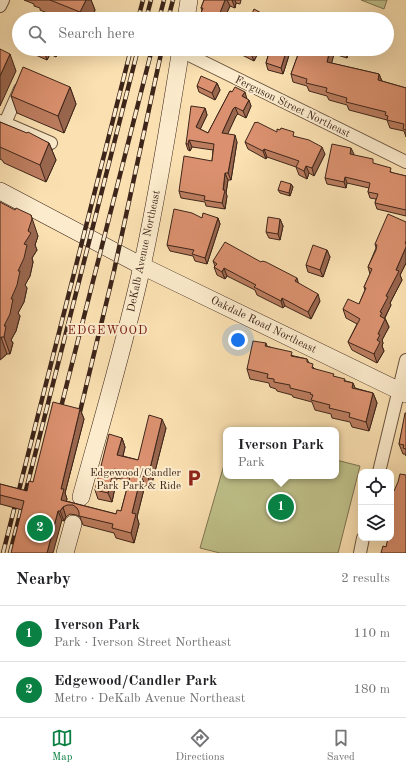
<!DOCTYPE html>
<meta charset="utf-8">
<style>
:root{--surface:#fff;--page:#f2f2f2;--text:#202124;--muted:#757577;--line:#e0e0e0;--accent:#0b8043}
body{margin:0;font-family:"Old Standard TT",serif;background:var(--page);color:var(--text)}
.controls{position:absolute;right:12px;bottom:12px;display:grid;overflow:hidden;border-radius:8px;box-shadow:0 4px 16px #0002}
.controls button{width:36px;height:36px;display:grid;place-items:center;padding:0;border:0;border-bottom:1px solid var(--line);background:var(--surface);color:var(--text);font:20px sans-serif}
.you{position:absolute;left:238px;top:340px;width:14px;height:14px;margin:-10px;border:3px solid #fff;border-radius:50%;background:#1a73e8;box-shadow:0 0 0 6px #1a73e833}
.badge{display:grid;place-items:center;width:26px;height:26px;border-radius:50%;background:var(--accent);color:#fff;font-size:13px;font-weight:700}
.pin{position:absolute;translate:-50% -50%;border:2px solid #fff;box-shadow:0 1px 4px #0006}
.popup{position:absolute;left:223px;top:427px;width:116px;height:52px;box-sizing:border-box;display:grid;place-content:center;border-radius:8px;background:var(--surface);filter:drop-shadow(0 1px 3px #0005);font-size:13px;white-space:nowrap;color:var(--muted)}
.popup b{font-size:15px;color:var(--text)}
.popup::after{content:'';position:absolute;left:50%;top:100%;margin-left:-8px;border:8px solid transparent;border-top-color:var(--surface)}
.list{margin:0;padding:0;list-style:none}
h2{display:flex;justify-content:space-between;align-items:center;height:52px;margin:0;padding:0 16px;font-size:17px}
h2 small{font-size:13px;font-weight:400;color:var(--muted)}
.list li{display:grid;grid-template-columns:26px 1fr auto;gap:12px;align-items:center;box-sizing:border-box;height:56px;padding:0 16px;border-top:1px solid var(--line)}
.list b{display:block;font-size:15px;white-space:nowrap}
.list p{margin:0;font-size:13px;white-space:nowrap;color:var(--muted)}
.list em{font-size:13px;font-style:normal;color:var(--muted)}
.icon{flex:none;width:22px;height:22px;fill:none;stroke:currentColor;stroke-width:2;stroke-linecap:round;stroke-linejoin:round}
.map{position:relative;flex:none;width:406px;height:553px;overflow:hidden}
.search{position:absolute;background:var(--surface);box-shadow:0 4px 16px #0002;left:12px;right:12px;top:12px;height:44px;display:flex;align-items:center;gap:10px;box-sizing:border-box;padding:0 14px;border-radius:22px;color:var(--muted);font-size:15px}
.sheet{height:164px;background:var(--surface)}
nav{display:flex;justify-content:space-around;align-items:center;box-sizing:border-box;height:56px;border-top:1px solid var(--line);background:var(--surface);font-size:11px;color:var(--muted)}
nav a{display:grid;justify-items:center;gap:2px}
nav .on{color:var(--accent)}
.map>svg:first-child{display:block}
.green{fill:#c0c28b;stroke:#7e7452}
.lines{fill:none;stroke-linecap:round;stroke-linejoin:round}
.street-casing{stroke:#6c5440;stroke-width:14}
.secondary-casing{stroke:#3d251a;stroke-width:18}
.street{stroke:#fceccd;stroke-width:12}
.secondary{stroke:#fceccd;stroke-width:17}
.rail-casing{stroke:#3d251a;stroke-width:4.5}
.rail{stroke:#fceccd;stroke-width:3;stroke-dasharray:9;stroke-linecap:butt}
.wall{fill:#bc7d5f;stroke:#3d251a}
.shaded-wall{fill:#99664e;stroke:#3d251a}
.building{fill:#db916f;stroke:#3d251a}
.labels{text-anchor:middle;stroke-width:4;stroke-linejoin:round;paint-order:stroke}
.street-label{font-size:11px;fill:#3d251a;stroke:#fceccd}
.poi-label{font-size:11px;fill:#3d251a;stroke:#fceccd;text-anchor:end}
.neighbourhood-label{font-size:12px;letter-spacing:1px;fill:#7a1f14;stroke:#fceccd}
</style>
<div class="map">
<svg width="406" height="553" viewBox="0 0 406 553">
<rect width="100%" height="100%" fill="#fbe1b2"/>
<filter id="stains"><feTurbulence type="fractalNoise" baseFrequency=".005" numOctaves="4"/><feColorMatrix values="0 0 0 0 .2 0 0 0 0 .09 0 0 0 0 .02 0 0 0 .5 -.17"/></filter>
<radialGradient id="worn" r=".72"><stop offset=".6" stop-color="#630" stop-opacity="0"/><stop offset="1" stop-color="#630" stop-opacity=".3"/></radialGradient>
<!-- green -->
<path class="green" d="M 361,0 L 387,0 L 384,9 Z
M 226,458 L 226,476 L 336,476 L 336,460 L 360,466 L 338,553 L 220,553 L 200,548 Z"/>
<g class="lines">
<!-- street casing -->
<g class="street-casing">
<path id="street" d="M 0,6 L 3,0
M 181,51 L 406,162
M 0,121 L 51,143
M 5,123 L 20,89
M 379,472 L 406,360
M 360,553 L 363,538"/>
</g>
<!-- secondary casing -->
<g class="secondary-casing">
<path id="secondary" d="M 186,19 L 189,0
M 0,191 L 142,266 L 406,394
M 81,497 C 102,420 125,344 142,266 C 158,194 169,121 181,49
M 65,553 L 73,524"/>
</g>
<!-- street -->
<use href="#street" class="street"/>
<!-- secondary -->
<use href="#secondary" class="secondary"/>
<!-- rail casing -->
<g class="rail-casing">
<path id="rail" d="M 138,19 L 143,0
M 146,19 L 151,0
M 159,19 L 164,0
M 168,19 L 173,0
M 59,415 L 152,49
M 78,420 L 114,271 L 162,49
M 3,553 L 131,49
M 10,553 L 138,49"/>
</g>
<!-- rail -->
<use href="#rail" class="rail"/>
</g>
<!-- wall -->
<path class="wall" d="M 24,0 L 91,0 L 95,10 L 91,19 L 61,19 L 40,10 L 40,8 L 34,6 L 34,4 Z
M 204,0 L 241,0 L 240,4 L 236,3 L 235,8 L 230,6 L 224,19 L 203,19 L 201,13 L 202,10 L 201,8 Z
M 22,49 L 59,49 L 56,57 L 50,54 L 47,60 Z
M 236,49 L 260,49 L 254,61 L 238,53 Z
M 270,49 L 291,49 L 283,74 L 268,70 L 266,63 Z
M 300,49 L 350,49 L 347,58 L 334,54 L 331,63 L 379,74 L 382,81 L 406,88 L 406,137 L 404,131 L 390,128 L 387,120 L 349,110 L 347,105 L 329,100 L 327,96 L 309,91 L 307,86 L 293,82 L 291,74 Z
M 217,83 L 220,90 L 215,100 L 199,92 L 197,86 Z
M 70,87 L 76,104 L 64,133 L 17,113 L 11,96 Z
M 230,91 L 247,99 L 251,106 L 246,118 L 238,114 L 236,116 L 227,134 L 237,142 L 231,180 L 228,180 L 226,193 L 227,196 L 225,209 L 206,206 L 205,202 L 181,198 L 179,191 L 212,161 L 213,150 L 192,147 L 190,151 L 188,150 L 186,144 L 205,108 L 207,115 L 200,129 L 208,133 Z
M 0,122 L 49,143 L 56,160 L 46,182 L 4,163 L 2,160 L 0,159 Z
M 277,132 L 296,137 L 325,154 L 314,176 L 309,173 L 307,179 L 299,175 L 296,167 L 267,157 L 266,159 L 248,149 L 245,142 Z
M 354,154 L 353,155 L 375,164 L 393,173 L 406,176 L 406,216 L 377,209 L 375,203 L 376,199 L 370,198 L 368,192 L 369,188 L 347,183 L 346,188 L 327,184 L 325,178 Z
M 291,184 L 293,187 L 290,196 L 280,193 L 278,190 Z
M 0,202 L 38,236 L 35,245 L 37,250 L 32,258 L 33,262 L 30,276 L 25,285 L 27,288 L 24,302 L 18,313 L 20,316 L 16,331 L 11,340 L 13,343 L 10,354 L 7,354 L 0,360 Z
M 202,218 L 218,218 L 220,224 L 207,264 L 195,261 L 193,256 L 170,251 L 167,245 Z
M 280,219 L 283,226 L 280,240 L 269,238 L 266,232 Z
M 406,222 L 406,263 L 400,275 L 402,280 L 390,303 L 391,305 L 385,318 L 389,327 L 382,340 L 383,343 L 382,346 L 384,351 L 377,363 L 352,350 L 348,342 L 357,324 L 346,318 L 343,309 L 359,304 L 365,290 L 364,287 L 370,274 L 368,267 L 376,248 L 375,244 Z
M 327,250 L 330,257 L 323,277 L 308,272 L 306,265 Z
M 213,261 L 299,284 L 320,301 L 311,319 L 285,306 L 283,308 L 257,295 L 255,290 L 227,276 L 225,279 L 217,275 L 214,267 L 215,266 Z
M 266,343 L 267,346 L 294,356 L 307,359 L 309,363 L 315,369 L 346,381 L 353,383 L 355,388 L 373,393 L 377,403 L 369,431 L 352,427 L 350,422 L 332,418 L 331,414 L 315,410 L 312,402 L 293,397 L 292,395 L 277,391 L 276,389 L 270,387 L 269,383 L 250,379 L 247,369 Z
M 80,409 L 84,419 L 65,493 L 67,499 L 66,501 L 116,514 L 121,511 L 129,481 L 117,478 L 112,502 L 98,499 L 95,490 L 122,438 L 125,447 L 123,456 L 138,460 L 166,428 L 151,487 L 145,485 L 137,517 L 139,524 L 134,543 L 116,538 L 114,533 L 83,525 L 80,517 L 76,515 L 70,514 L 66,517 L 64,521 L 0,504 L 0,484 L 27,491 L 33,482 Z
M 406,413 L 406,456 L 405,454 L 403,454 L 399,444 Z"/>
<!-- shaded-wall -->
<path class="shaded-wall" d="M 86,0 L 91,0 L 95,10 L 91,19 L 83,19 L 80,12 Z
M 225,0 L 227,0 L 230,6 L 224,19 L 218,19 L 218,18 Z
M 232,0 L 235,0 L 236,3 L 235,8 Z
M 265,15 L 267,19 L 264,19 Z
M 45,49 L 48,49 L 50,54 L 47,60 L 44,51 Z
M 53,49 L 59,49 L 56,57 Z
M 252,49 L 260,49 L 254,61 L 250,52 Z
M 287,49 L 291,49 L 283,74 L 281,68 Z
M 330,49 L 332,49 L 334,54 L 330,70 L 327,62 Z
M 345,49 L 350,49 L 347,58 L 344,50 Z
M 10,54 L 16,71 L 0,106 L 0,76 Z
M 379,74 L 382,82 L 378,80 Z
M 217,83 L 220,90 L 215,100 L 212,93 Z
M 70,87 L 76,104 L 64,133 L 58,116 Z
M 245,92 L 247,99 L 242,96 Z
M 249,100 L 251,106 L 246,118 L 243,111 Z
M 235,107 L 238,114 L 236,116 L 225,140 L 222,133 L 233,109 Z
M 205,108 L 207,115 L 198,134 L 196,127 Z
M 235,135 L 237,142 L 231,180 L 228,173 Z
M 189,140 L 192,147 L 190,151 L 188,144 Z
M 49,143 L 56,160 L 46,182 L 40,165 Z
M 322,147 L 325,154 L 314,176 L 312,168 Z
M 351,148 L 354,154 L 352,160 L 350,154 Z
M 264,149 L 267,157 L 266,159 L 263,151 Z
M 306,166 L 309,173 L 307,179 L 304,171 Z
M 225,173 L 228,180 L 226,193 L 227,196 L 225,209 L 222,203 Z
M 345,177 L 347,183 L 346,188 L 344,182 Z
M 291,184 L 293,187 L 290,196 L 289,193 Z
M 31,215 L 38,236 L 35,245 L 37,250 L 32,258 L 33,262 L 30,276 L 25,285 L 27,288 L 24,302 L 18,313 L 20,316 L 16,331 L 11,340 L 13,343 L 10,354 L 4,337 L 4,326 L 24,244 L 28,231 Z
M 218,218 L 220,224 L 207,264 L 205,258 Z
M 280,219 L 283,226 L 280,240 L 278,234 Z
M 406,247 L 406,263 L 400,275 L 402,280 L 390,303 L 391,305 L 384,319 L 385,319 L 389,327 L 382,340 L 383,343 L 382,346 L 384,351 L 377,363 L 374,354 L 377,340 L 380,312 L 386,296 L 396,270 Z
M 327,250 L 330,257 L 323,277 L 320,270 Z
M 224,268 L 227,276 L 225,279 L 222,272 Z
M 297,278 L 299,285 L 295,281 Z
M 318,294 L 320,301 L 311,319 L 308,312 Z
M 282,298 L 285,306 L 283,308 L 281,301 Z
M 1,337 L 7,354 L 0,360 L 0,338 Z
M 353,383 L 357,393 L 352,388 Z
M 373,393 L 377,403 L 369,431 L 366,422 Z
M 80,409 L 84,419 L 65,493 L 67,499 L 65,506 L 61,500 L 61,489 Z
M 162,419 L 166,428 L 151,487 L 148,477 Z
M 122,438 L 125,447 L 121,464 L 117,455 Z
M 114,469 L 117,478 L 112,502 L 108,493 Z
M 141,476 L 145,485 L 137,517 L 139,524 L 134,543 L 131,533 L 132,513 Z
M 63,507 L 66,517 L 64,521 L 60,511 Z
M 58,511 L 62,520 L 53,553 L 47,553 Z"/>
<!-- building -->
<path class="building" d="M 50,0 L 86,0 L 80,12 Z
M 204,0 L 225,0 L 218,18 L 220,19 L 203,19 L 205,14 L 201,13 L 203,8 L 201,8 Z
M 254,9 L 265,15 L 264,19 L 241,19 L 243,13 L 251,16 Z
M 0,49 L 10,54 L 0,76 Z
M 245,49 L 252,49 L 250,52 Z
M 270,49 L 287,49 L 281,68 L 266,63 Z
M 300,49 L 330,49 L 327,62 L 379,74 L 378,80 L 406,88 L 406,130 L 403,129 L 404,124 L 387,120 L 388,116 L 385,115 L 386,112 L 346,102 L 347,98 L 326,92 L 327,88 L 306,83 L 307,79 L 291,74 Z
M 23,67 L 70,87 L 58,116 L 11,96 Z
M 201,76 L 217,83 L 212,93 L 197,86 Z
M 235,87 L 245,92 L 242,96 L 249,100 L 243,111 L 235,107 L 233,109 L 222,133 L 235,135 L 228,173 L 225,173 L 223,190 L 225,190 L 222,203 L 204,200 L 205,196 L 179,191 L 184,156 L 212,161 L 214,144 L 189,140 L 188,144 L 186,144 L 191,106 L 205,108 L 196,127 L 208,133 L 230,91 L 232,92 Z
M 0,122 L 27,133 L 28,132 L 49,143 L 40,165 L 0,147 Z
M 255,122 L 256,123 L 257,122 L 277,132 L 277,129 L 280,130 L 281,128 L 294,132 L 293,136 L 309,140 L 322,147 L 312,168 L 306,166 L 304,171 L 296,167 L 299,161 L 264,149 L 263,151 L 245,142 Z
M 332,144 L 351,148 L 350,154 L 373,159 L 373,163 L 391,168 L 390,172 L 406,176 L 406,210 L 375,203 L 378,194 L 368,192 L 370,183 L 345,177 L 344,182 L 325,178 Z
M 281,181 L 291,184 L 289,193 L 278,190 Z
M 0,202 L 15,210 L 16,208 L 31,215 L 32,219 L 28,231 L 31,233 L 24,244 L 27,245 L 24,258 L 18,271 L 20,271 L 17,285 L 11,299 L 13,299 L 10,314 L 4,326 L 6,326 L 4,337 L 1,337 L 0,338 Z
M 174,209 L 192,213 L 202,218 L 203,213 L 218,218 L 205,258 L 192,254 L 194,250 L 167,245 Z
M 388,214 L 406,222 L 406,241 L 405,243 L 406,244 L 406,247 L 396,270 L 399,271 L 386,296 L 388,297 L 380,312 L 382,313 L 380,316 L 385,319 L 378,334 L 380,335 L 377,340 L 380,342 L 374,354 L 348,342 L 360,319 L 343,309 L 348,299 L 359,304 L 366,288 L 364,287 L 372,269 L 368,267 L 376,250 L 377,245 L 375,244 Z
M 268,217 L 280,219 L 278,234 L 266,232 Z
M 225,242 L 261,262 L 262,261 L 266,262 L 297,278 L 295,281 L 318,294 L 308,312 L 282,298 L 281,301 L 254,287 L 256,285 L 224,268 L 222,272 L 214,267 L 217,264 L 213,261 Z
M 313,245 L 327,250 L 320,270 L 306,265 Z
M 253,341 L 266,343 L 265,346 L 292,352 L 291,356 L 307,359 L 307,362 L 313,364 L 312,368 L 334,374 L 333,376 L 345,379 L 344,381 L 353,383 L 352,388 L 373,393 L 366,422 L 349,417 L 350,413 L 329,408 L 330,405 L 311,400 L 313,395 L 310,394 L 311,393 L 290,388 L 290,385 L 274,382 L 274,379 L 267,378 L 268,374 L 247,369 Z
M 53,402 L 80,409 L 61,489 L 64,489 L 61,500 L 116,514 L 117,510 L 121,511 L 131,473 L 114,469 L 108,493 L 95,490 L 109,434 L 122,438 L 117,455 L 138,460 L 149,415 L 162,419 L 148,477 L 141,476 L 132,513 L 136,514 L 131,533 L 112,528 L 113,524 L 79,516 L 79,512 L 77,508 L 73,505 L 67,505 L 63,507 L 60,511 L 58,511 L 47,553 L 11,553 L 24,501 L 0,495 L 0,484 L 27,491 L 29,481 L 33,482 Z
M 405,413 L 406,413 L 406,449 L 403,448 L 404,445 L 399,444 Z
M 400,474 L 406,475 L 406,553 L 381,553 L 383,546 L 386,547 L 388,538 L 391,538 L 391,496 L 392,490 L 394,491 L 398,482 Z"/>
<!-- icons -->
<defs>
<g id="parking-bare" transform="scale(1.38)"><path d="M-3.5-5.5H1a3.5 3.5 0 0 1 0 7H-1V5.5H-3.5ZM-1-3.4V-.6H.8a1.4 1.4 0 0 0 0-2.8Z" fill="#8f2418" stroke="#fceccd" stroke-width="2.5" paint-order="stroke"/></g>
</defs>
<g fill-rule="evenodd">
<use href="#parking-bare" x="194" y="478"/>
</g>
<g class="labels">
<!-- street labels -->
<g class="street-label">
<text transform="translate(293 106) rotate(26)" y="4">Ferguson Street Northeast</text>
<text transform="translate(143 251) rotate(-78)" y="4">DeKalb Avenue Northeast</text>
<text transform="translate(264 324) rotate(26)" y="4">Oakdale Road Northeast</text>
</g>
<!-- poi labels -->
<g class="poi-label">
<text x="181" y="476">Edgewood/Candler<tspan x="181" dy="13">Park Park &amp; Ride</tspan></text>
</g>
<!-- neighbourhood labels -->
<g class="neighbourhood-label">
<text x="108" y="334">EDGEWOOD</text>
</g>
</g>
<rect width="100%" height="100%" filter="url(#stains)"/>
<rect width="100%" height="100%" fill="url(#worn)"/>
</svg>
<div class="controls">
<button><svg class="icon" aria-label="locate" viewBox="0 0 24 24"><circle cx="12" cy="12" r="6"/><path d="M12 2v4M12 18v4M2 12h4M18 12h4"/></svg></button>
<button><svg class="icon" aria-label="layers" viewBox="0 0 24 24"><path d="M12 4l9 5-9 5-9-5zM3 14l9 5 9-5"/></svg></button>
</div>
<div class="you"></div>
<div class="pin badge" style="left:281px;top:507px">1</div>
<div class="popup"><b>Iverson Park</b>Park</div>
<div class="pin badge" style="left:40px;top:528px">2</div>
<div class="search"><svg class="icon" aria-label="search" viewBox="0 0 24 24"><circle cx="10" cy="10" r="6"/><path d="M15 15l6 6"/></svg>Search here</div>
</div>
<section class="sheet">
<h2>Nearby<small>2 results</small></h2>
<ul class="list">
<li><span class="badge">1</span><div><b>Iverson Park</b><p>Park · Iverson Street Northeast</p></div><em>110 m</em></li>
<li><span class="badge">2</span><div><b>Edgewood/Candler Park</b><p>Metro · DeKalb Avenue Northeast</p></div><em>180 m</em></li>
</ul>
</section>
<nav>
<a class="on"><svg class="icon" aria-label="map" viewBox="0 0 24 24"><path d="M3 6l6-2 6 2 6-2v14l-6 2-6-2-6 2zM9 4v14M15 6v14"/></svg>Map</a>
<a><svg class="icon" aria-label="directions" viewBox="0 0 24 24"><path d="M12 3l9 9-9 9-9-9zM9 14v-3h6M13 9l2 2-2 2"/></svg>Directions</a>
<a><svg class="icon" aria-label="saved" viewBox="0 0 24 24"><path d="M7 4h10v16l-5-4-5 4z"/></svg>Saved</a>
</nav>
